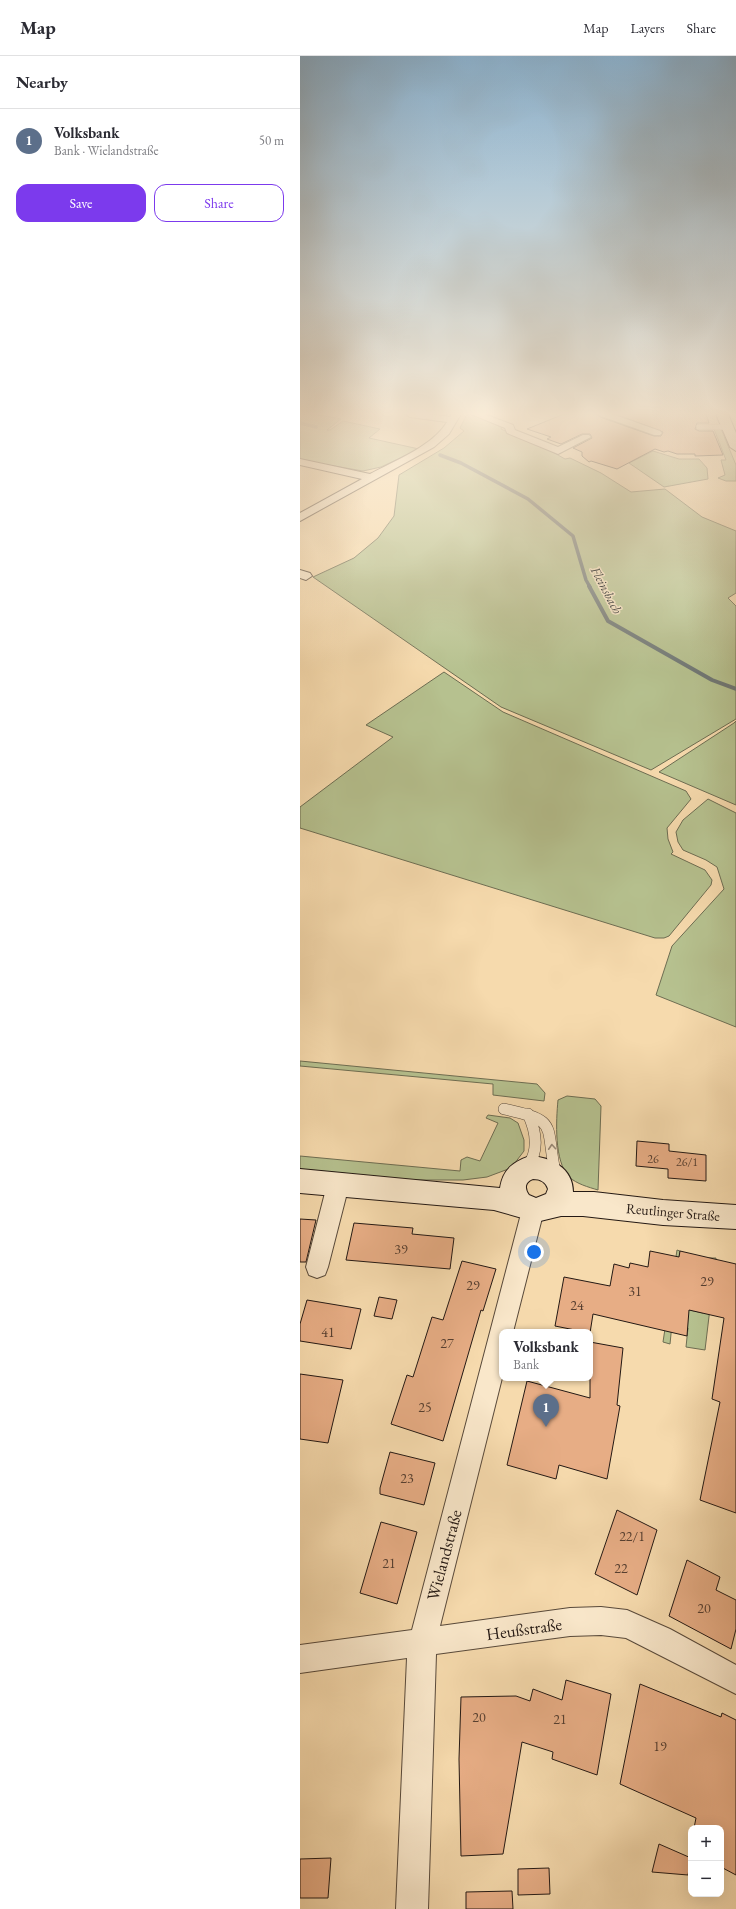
<!DOCTYPE html>
<meta charset="utf-8">
<style>
:root{--surface:#fff;--page:#f2f2f3;--text:#2b2b33;--muted:#7c7c81;--line:#e1e1e2;--accent:#7c3aed}
body{margin:0;font-family:"EB Garamond",serif;background:var(--page);color:var(--text)}
.controls{position:absolute;right:12px;bottom:12px;display:grid;overflow:hidden;border-radius:8px;box-shadow:0 4px 16px #0002}
.controls button{width:36px;height:36px;display:grid;place-items:center;padding:0;border:0;border-bottom:1px solid var(--line);background:var(--surface);color:var(--text);font:20px sans-serif}
.you{position:absolute;left:234px;top:1196px;width:14px;height:14px;margin:-10px;border:3px solid #fff;border-radius:50%;background:#1a73e8;box-shadow:0 0 0 6px #1a73e833}
.badge{display:grid;place-items:center;width:26px;height:26px;border-radius:50%;background:var(--accent);color:#fff;font-size:13px;font-weight:700}
.pin{position:absolute;translate:-50% -33px;filter:drop-shadow(0 1px 2px #0008)}
.pin::after{content:'';position:absolute;top:21px;width:14px;height:12px;background:inherit;clip-path:polygon(0 0,100% 0,50% 100%)}
.popup{position:absolute;left:199px;top:1273px;width:94px;height:52px;box-sizing:border-box;display:grid;place-content:center;border-radius:8px;background:var(--surface);filter:drop-shadow(0 1px 3px #0005);font-size:13px;white-space:nowrap;color:var(--muted)}
.popup b{font-size:15px;color:var(--text)}
.popup::after{content:'';position:absolute;left:50%;top:100%;margin-left:-8px;border:8px solid transparent;border-top-color:var(--surface)}
.list{margin:0;padding:0;list-style:none}
h2{display:flex;justify-content:space-between;align-items:center;height:52px;margin:0;padding:0 16px;font-size:17px}
h2 small{font-size:13px;font-weight:400;color:var(--muted)}
.list li{display:grid;grid-template-columns:26px 1fr auto;gap:12px;align-items:center;box-sizing:border-box;height:64px;padding:0 16px;border-top:1px solid var(--line)}
.list b{display:block;font-size:15px;white-space:nowrap}
.list p{margin:0;font-size:13px;white-space:nowrap;color:var(--muted)}
.list em{font-size:13px;font-style:normal;color:var(--muted)}
.actions{display:flex;gap:8px;padding:12px 16px}
.actions a{flex:1;padding:9px 0;border:1px solid var(--accent);border-radius:12px;text-align:center;font-size:14px;color:var(--accent)}
.actions .main{background:var(--accent);color:#fff}
.map{position:relative;flex:none;width:436px;height:1853px;overflow:hidden}
header{display:flex;align-items:center;gap:24px;box-sizing:border-box;height:56px;padding:0 20px;background:var(--surface);border-bottom:1px solid var(--line)}
header strong{font-size:19px}
nav{display:flex;gap:22px;margin-inline-start:auto;font-size:14px}
main{display:flex}
aside{flex:1;background:var(--surface)}
.map>svg:first-child{display:block}
.green{fill:#b6c18f;stroke:#6d6d52}
.lines{fill:none;stroke-linecap:round;stroke-linejoin:round}
.stream-far1{stroke:#707876;stroke-width:3.5}
.stream{stroke:#707876;stroke-width:4}
.building{fill:#e7ad85;stroke:#241914}
.lane-far1-casing{stroke:#58493a;stroke-width:6}
.lane-casing{stroke:#58493a;stroke-width:12}
.street-casing{stroke:#58493a;stroke-width:2}
.secondary-casing{stroke:#241914;stroke-width:2}
.lane-far1{stroke:#f9e7ca;stroke-width:5.5}
.lane{stroke:#f9e7ca;stroke-width:11}
.street{fill:#f9e7ca;fill-rule:evenodd}
.secondary{fill:#f9e7ca;fill-rule:evenodd}
.oneway{stroke:#998a78}
.labels{text-anchor:middle;stroke-width:3;stroke-linejoin:round;paint-order:stroke}
.number-label{font-size:12px;fill:#553e30}
.far-water-label{font-size:13px;font-style:italic;fill:#50504d;stroke:#f9e7ca}
.street-label{font-size:14px;fill:#241914;stroke:#f9e7ca}
.near-number-label{font-size:14px;fill:#553e30}
.near-street-label{font-size:17px;fill:#241914;stroke:#f9e7ca}
</style>
<header>
<strong>Map</strong>
<nav><a>Map</a><a>Layers</a><a>Share</a></nav>
</header>
<main>
<aside>
<h2>Nearby<small></small></h2>
<ul class="list">
<li><span class="badge" style="background:#5c6f8a">1</span><div><b>Volksbank</b><p>Bank · Wielandstraße</p></div><em>50 m</em></li>
</ul>
<div class="actions"><a class="main">Save</a><a>Share</a></div>
</aside>
<div class="map">
<svg width="436" height="1853" viewBox="0 0 436 1853">
<rect width="100%" height="100%" fill="#f6daad"/>
<filter id="stains"><feTurbulence type="fractalNoise" baseFrequency=".005" numOctaves="4"/><feColorMatrix values="0 0 0 0 .2 0 0 0 0 .09 0 0 0 0 .02 0 0 0 .5 -.17"/></filter>
<radialGradient id="worn" r=".72"><stop offset=".6" stop-color="#630" stop-opacity="0"/><stop offset="1" stop-color="#630" stop-opacity=".3"/></radialGradient>
<!-- green -->
<path class="green" d="M 0,358 L 14,358 L 41,363 L 27,374 L 30,374 L 43,365 L 80,373 L 69,382 L 119,393 L 81,411 L 63,415 L 0,404 Z
M 170,358 L 176,359 L 203,369 L 201,373 L 242,390 L 265,403 L 270,402 L 301,417 L 331,436 L 365,433 L 402,461 L 436,475 L 436,537 L 428,542 L 436,550 L 436,663 L 351,714 L 201,651 L 13,521 L 54,502 L 78,482 L 94,460 L 99,419 L 144,392 L 164,375 L 160,372 L 166,360 Z
M 414,373 L 421,373 L 436,409 L 436,425 L 426,425 L 418,422 L 425,419 L 421,404 L 426,404 Z
M 353,395 L 379,403 L 399,403 L 407,412 L 408,423 L 364,431 L 329,407 Z
M 144,616 L 203,656 L 386,735 L 391,743 L 367,772 L 368,783 L 373,796 L 371,798 L 405,814 L 412,824 L 411,829 L 369,880 L 364,882 L 355,882 L 0,772 L 0,751 L 93,681 L 66,669 Z
M 436,665 L 436,749 L 359,716 L 434,667 Z
M 408,743 L 436,757 L 436,971 L 356,939 L 372,890 L 424,833 L 417,811 L 406,804 L 383,794 L 378,786 L 376,776 L 383,764 Z
M 0,1005 L 237,1028 L 245,1037 L 244,1045 L 193,1039 L 193,1028 L 0,1010 Z
M 267,1040 L 295,1043 L 301,1050 L 298,1134 C 288,1131 277,1128 269,1121 C 254,1105 256,1065 258,1044 Z
M 188,1059 L 210,1062 L 218,1067 L 224,1084 L 224,1095 L 211,1112 L 187,1121 L 163,1124 L 113,1124 L 0,1113 L 0,1100 L 160,1115 L 161,1104 L 167,1101 L 180,1105 L 198,1067 L 186,1062 Z
M 377,1194 L 380,1195 L 377,1217 L 377,1251 L 403,1257 L 409,1202 L 416,1202 L 405,1294 L 386,1291 L 388,1272 L 372,1268 L 370,1288 L 363,1286 Z"/>
<g class="lines">
<!-- stream-far1 -->
<path class="stream-far1" d="M 0,367 L 16,371
M 140,399 L 161,407 L 228,443 L 273,480 L 286,524 L 290,531"/>
<!-- stream -->
<path class="stream" d="M 289,530 L 308,565 L 412,624 L 436,633"/>
</g>
<!-- building -->
<path class="building" d="M 264,358 L 298,358 L 300,361 L 354,380 L 361,380 L 363,376 L 315,358 L 406,358 L 409,367 L 397,367 L 395,373 L 399,375 L 413,375 L 423,399 L 395,400 L 395,398 L 377,398 L 368,395 L 364,396 L 355,393 L 317,413 L 291,405 L 289,406 L 282,400 L 282,396 L 273,392 L 292,382 L 290,378 L 282,378 L 261,388 L 247,383 L 251,381 L 227,373 Z
M 337,1085 L 369,1088 L 369,1095 L 406,1099 L 406,1125 L 368,1122 L 368,1113 L 336,1110 Z
M 0,1163 L 16,1164 L 6,1206 L 0,1206 Z
M 54,1167 L 113,1172 L 112,1178 L 154,1182 L 150,1213 L 46,1204 Z
M 350,1195 L 379,1201 L 380,1195 L 436,1208 L 436,1457 L 400,1444 L 420,1346 L 412,1343 L 424,1262 L 389,1254 L 387,1280 L 293,1258 L 290,1277 L 255,1270 L 264,1221 L 310,1230 L 314,1208 L 329,1212 L 330,1207 L 348,1211 Z
M 162,1205 L 196,1213 L 183,1255 L 181,1254 L 143,1385 L 91,1368 L 107,1319 L 113,1321 L 132,1261 L 143,1264 Z
M 79,1241 L 97,1244 L 92,1263 L 74,1260 Z
M 7,1244 L 61,1253 L 51,1293 L 0,1285 L 0,1268 Z
M 290,1286 L 323,1292 L 317,1349 L 320,1350 L 307,1423 L 259,1409 L 256,1423 L 207,1409 L 227,1325 L 290,1342 Z
M 0,1318 L 43,1324 L 28,1387 L 0,1383 Z
M 90,1396 L 135,1407 L 124,1449 L 80,1438 L 80,1432 Z
M 317,1454 L 357,1474 L 337,1539 L 295,1518 Z
M 81,1466 L 117,1476 L 97,1548 L 60,1537 Z
M 387,1504 L 420,1521 L 416,1534 L 436,1544 L 436,1573 L 431,1593 L 369,1560 Z
M 266,1624 L 311,1638 L 297,1719 L 252,1703 L 253,1696 L 222,1686 L 203,1798 L 161,1800 L 159,1703 L 161,1641 L 216,1640 L 230,1645 L 233,1633 L 262,1644 Z
M 340,1628 L 421,1661 L 422,1657 L 436,1664 L 436,1819 L 421,1811 L 421,1772 L 394,1772 L 396,1762 L 320,1728 Z
M 359,1788 L 391,1802 L 388,1819 L 352,1816 Z
M 31,1802 L 28,1842 L 0,1842 L 0,1803 Z
M 249,1812 L 250,1838 L 218,1839 L 218,1813 Z
M 212,1835 L 213,1853 L 166,1853 L 166,1836 Z"/>
<g class="lines">
<!-- lane-far1 casing -->
<g class="lane-far1-casing">
<path id="lane-far1" d="M 399,371 L 427,371"/>
</g>
<!-- lane casing -->
<g class="lane-casing">
<path id="lane" d="M 204,1053 C 259,1065 245,1067 255,1116
M 228,1058 C 236,1075 239,1094 228,1110"/>
</g>
<!-- street casing -->
<g class="street-casing">
<path id="street" d="M 105,358 L 128,358 L 150,361 L 152,358 L 161,358 L 149,378 L 134,391 L 0,465 L 0,457 L 62,423 L 0,409 L 0,403 L 70,418 C 94,405 133,390 147,366 L 110,361 Z
M 171,358 L 184,358 L 213,369 L 215,374 L 258,391 L 283,379 L 289,379 L 291,381 L 258,398 L 207,377 L 205,372 Z
M 299,358 L 312,358 L 360,375 L 362,377 L 360,379 L 354,379 L 301,360 Z
M 0,514 L 10,517 L 12,520 L 6,524 L 0,522 Z
M 38,1119 L 45,1122 L 49,1129 L 28,1211 L 25,1219 L 17,1222 L 9,1219 L 6,1211 L 27,1129 L 31,1122 Z
M 233,1144 L 241,1147 L 244,1154 L 213,1276 L 202,1276 L 202,1322 L 140,1570 L 270,1552 L 301,1551 L 327,1554 L 370,1573 L 436,1609 L 436,1638 L 326,1582 L 301,1579 L 270,1580 L 136,1598 L 128,1853 L 96,1853 L 107,1602 L 0,1617 L 0,1589 L 112,1574 L 222,1154 L 225,1147 Z"/>
</g>
<!-- secondary casing -->
<g class="secondary-casing">
<path id="secondary" d="M 416,358 L 428,358 L 436,377 L 436,395 L 430,391 Z
M 230,1100 C 251,1101 273,1112 273,1136 L 294,1136 L 363,1144 L 436,1149 L 436,1173 L 363,1169 L 283,1160 L 261,1160 L 236,1166 L 194,1154 L 0,1137 L 0,1113 L 200,1132 C 203,1113 213,1106 230,1100 ZM 233,1123 C 240,1123 246,1126 248,1133 L 246,1138 L 236,1142 L 229,1139 C 224,1132 225,1126 233,1123 Z"/>
</g>
<!-- lane-far1 -->
<use href="#lane-far1" class="lane-far1"/>
<!-- lane -->
<use href="#lane" class="lane"/>
<!-- street -->
<use href="#street" class="street"/>
<!-- secondary -->
<use href="#secondary" class="secondary"/>
</g>
<!-- one-way arrows -->
<defs><path id="oneway-chevron" d="M-2-3.5L2.5 0L-2 3.5" fill="none" stroke-width="1.6" stroke-linecap="round" stroke-linejoin="round"/></defs>
<use class="oneway" href="#oneway-chevron" transform="translate(252 1091) rotate(-94)"/>
<!-- sky -->
<linearGradient id="sky" x2="0" y2="1"><stop stop-color="#8cb5d4"/><stop offset="0.58" stop-color="#fbeeda"/><stop offset="1" stop-color="#fbeeda" stop-opacity="0"/></linearGradient>
<rect width="436" height="617" fill="url(#sky)"/>
<g class="labels">
<!-- number labels -->
<g class="number-label">
<text x="353" y="1107">26</text>
<text x="387" y="1110">26/1</text>
</g>
<!-- far-water labels -->
<g class="far-water-label">
<text transform="translate(307 534) rotate(62)" y="5">Fleinsbach</text>
</g>
<!-- street labels -->
<g class="street-label">
<text transform="translate(373 1156) rotate(5)" y="5">Reutlinger Straße</text>
</g>
<!-- near-number labels -->
<g class="near-number-label">
<text x="101" y="1198">39</text>
<text x="407" y="1230">29</text>
<text x="173" y="1234">29</text>
<text x="335" y="1240">31</text>
<text x="277" y="1254">24</text>
<text x="28" y="1281">41</text>
<text x="147" y="1292">27</text>
<text x="125" y="1356">25</text>
<text x="107" y="1427">23</text>
<text x="332" y="1485">22/1</text>
<text x="89" y="1512">21</text>
<text x="321" y="1517">22</text>
<text x="404" y="1557">20</text>
<text x="179" y="1666">20</text>
<text x="260" y="1668">21</text>
<text x="360" y="1695">19</text>
</g>
<!-- near-street labels -->
<g class="near-street-label">
<text transform="translate(144 1499) rotate(-75)" y="6">Wielandstraße</text>
<text transform="translate(224 1573) rotate(-8)" y="6">Heußstraße</text>
</g>
</g>
<rect width="100%" height="100%" filter="url(#stains)"/>
<rect width="100%" height="100%" fill="url(#worn)"/>
</svg>
<div class="controls">
<button>+</button>
<button>−</button>
</div>
<div class="you"></div>
<div class="pin badge" style="left:246px;top:1371px;background:#5c6f8a">1</div>
<div class="popup"><b>Volksbank</b>Bank</div>
</div>
</main>
